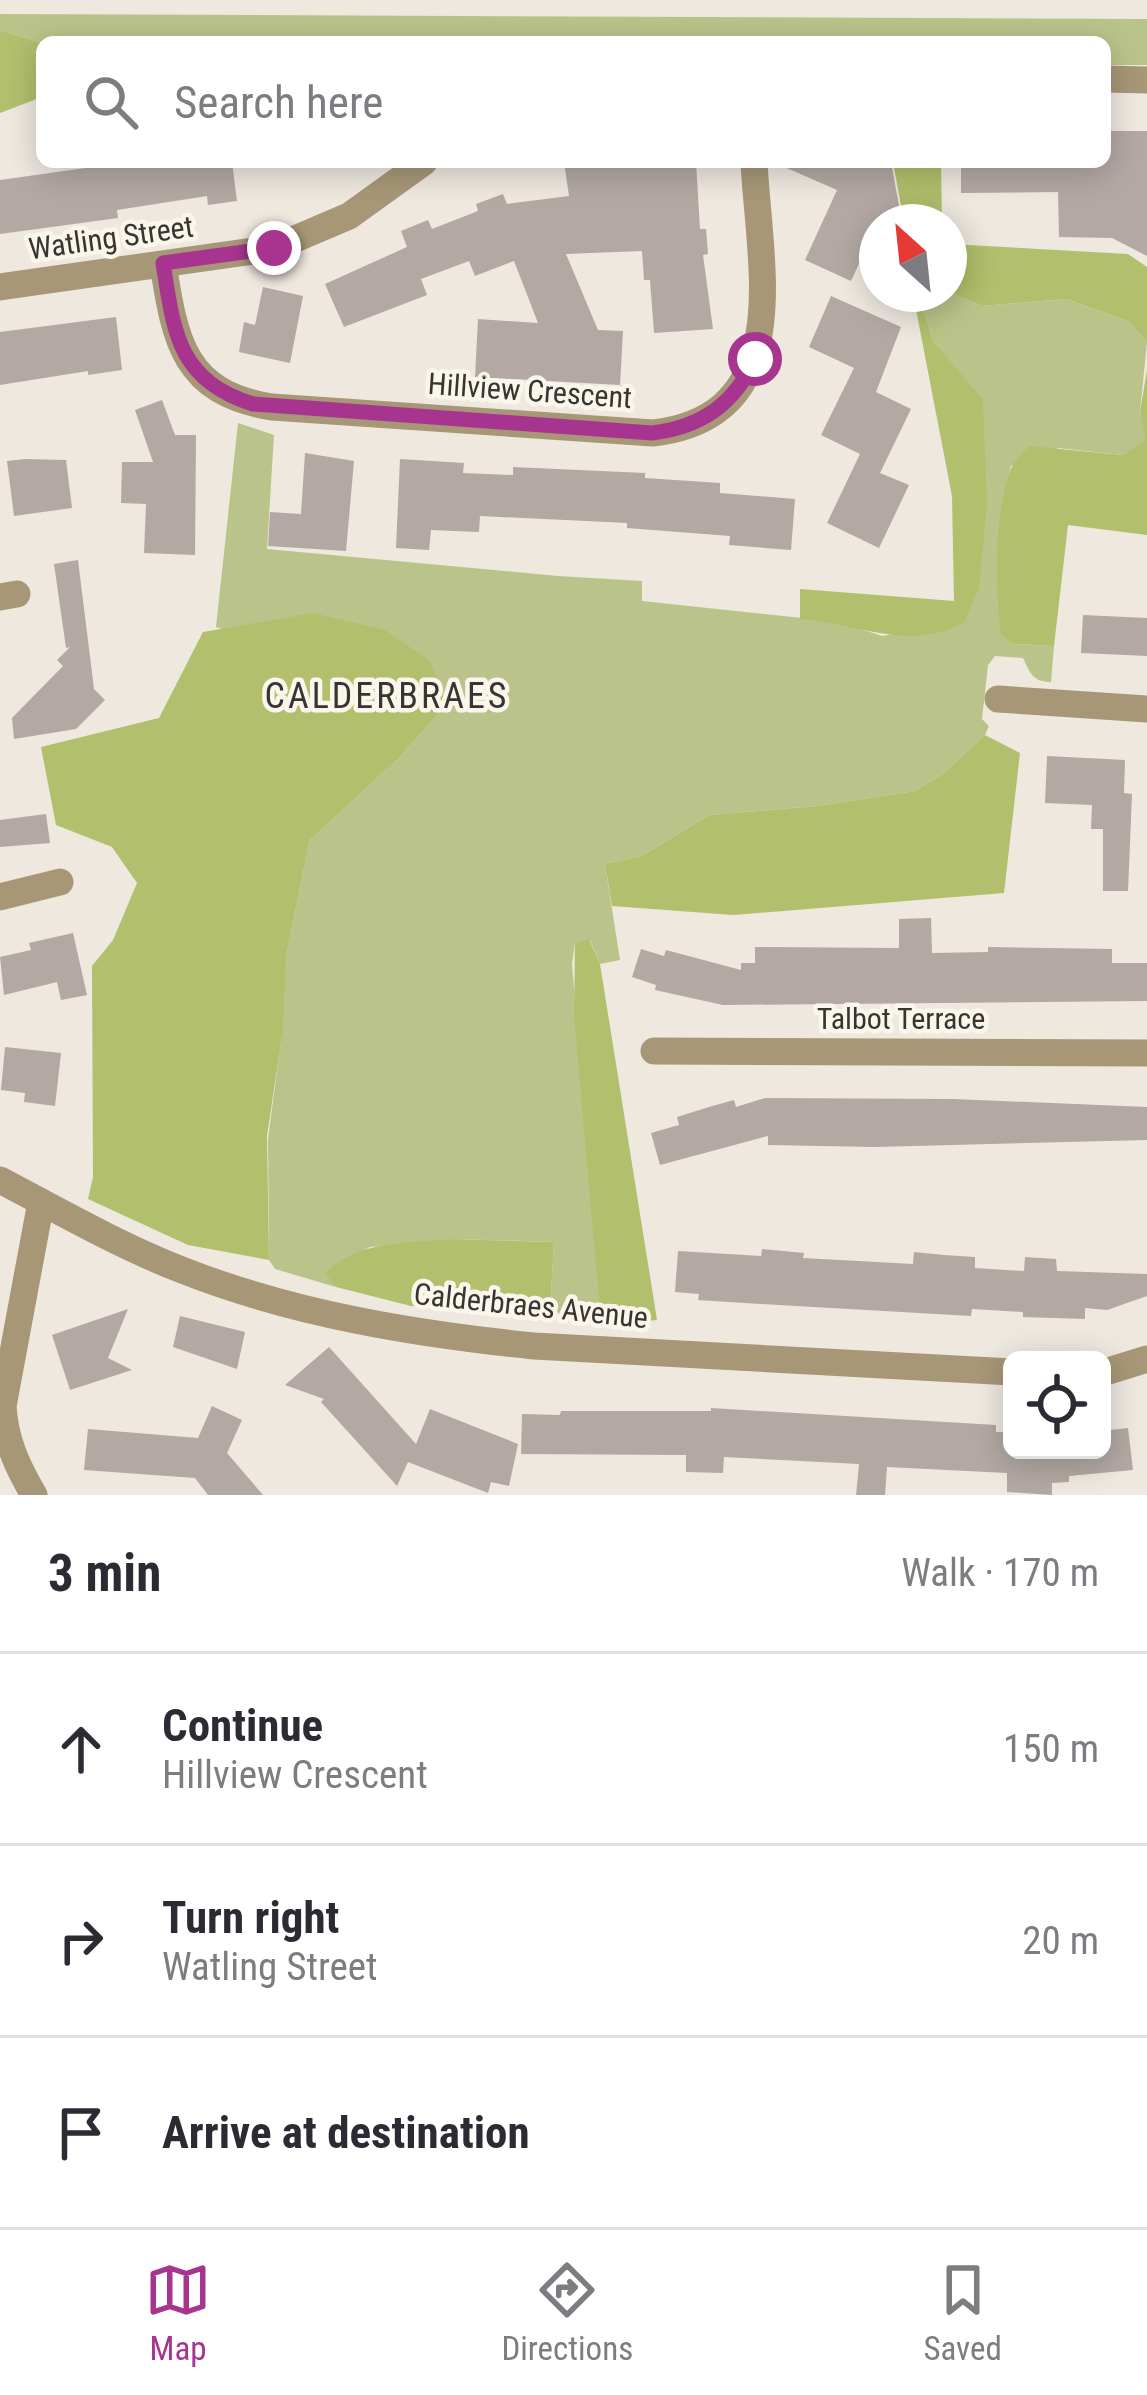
<!DOCTYPE html>
<meta charset="utf-8">
<style>
:root{--surface:#fff;--page:#f2f2f3;--text:#2b2b33;--muted:#7c7c81;--line:#e1e1e2;--accent:#a73590}
body{margin:0;font-family:"Roboto Condensed",sans-serif;background:var(--page);color:var(--text)}
.controls{position:absolute;right:36px;bottom:36px;display:grid;overflow:hidden;border-radius:18px;box-shadow:0 6px 30px #0003}
.controls button{width:108px;height:108px;display:grid;place-items:center;padding:0;border:0;border-bottom:3px solid var(--line);background:var(--surface);color:var(--text);font:60px sans-serif}
.compass{position:absolute;left:859px;top:204px;width:108px;height:108px;border-radius:50%;background:var(--surface);box-shadow:0 6px 30px #0003;rotate:333deg}
.stop{position:absolute;width:36px;height:36px;margin:-27px;border:9px solid #a73590;border-radius:50%;background:#fff}
.stop.end{background:#a73590;border-color:#fff;box-shadow:0 3px 12px #0008}
.list{margin:0;padding:0;list-style:none}
h2{display:flex;justify-content:space-between;align-items:center;height:156px;margin:0;padding:0 48px;font-size:51px}
h2 small{font-size:39px;font-weight:400;color:var(--muted)}
.list li{display:grid;grid-template-columns:78px 1fr auto;gap:36px;align-items:center;box-sizing:border-box;height:192px;padding:0 48px;border-top:3px solid var(--line)}
.list b{display:block;font-size:45px;white-space:nowrap}
.list p{margin:0;font-size:39px;white-space:nowrap;color:var(--muted)}
.list em{font-size:39px;font-style:normal;color:var(--muted)}
.icon{flex:none;width:66px;height:66px;fill:none;stroke:currentColor;stroke-width:2;stroke-linecap:round;stroke-linejoin:round}
.map{position:relative;flex:none;width:1147px;height:1495px;overflow:hidden}
.search{position:absolute;background:var(--surface);box-shadow:0 6px 30px #0003;left:36px;right:36px;top:36px;height:132px;display:flex;align-items:center;gap:30px;box-sizing:border-box;padding:0 42px;border-radius:18px;color:var(--muted);font-size:45px}
.sheet{height:732px;background:var(--surface)}
nav{display:flex;justify-content:space-around;align-items:center;box-sizing:border-box;height:168px;border-top:3px solid var(--line);background:var(--surface);font-size:33px;color:var(--muted)}
nav a{display:grid;justify-items:center;gap:6px}
nav .on{color:var(--accent)}
.map>svg:first-child{display:block}
.green{fill:#bac48a}
.forest{fill:#b2bf6c}
.building{fill:#b3a8a3}
.lines{fill:none;stroke-linecap:round;stroke-linejoin:round}
.street{stroke:#a79777;stroke-width:27}
.route{stroke:#a73590;stroke-width:15}
.labels{text-anchor:middle;stroke-width:9;stroke-linejoin:round;paint-order:stroke}
.street-label{font-size:30px;fill:#373531;stroke:#fbf6ec}
.quarter-label{font-size:36px;letter-spacing:3px;fill:#373531;stroke:#fbf6ec}
</style>
<div class="map">
<svg width="1147" height="1495" viewBox="0 0 1147 1495">
<rect width="100%" height="100%" fill="#eee8df"/>
<!-- green -->
<path class="green" d="M 0,14 L 1147,19 L 1147,65 L 1105,65 L 1105,42 L 42,43 L 0,30 Z
M 949,292 L 982,306 L 1066,299 L 1128,321 L 1147,342 L 1140,412 L 1147,439 L 1123,455 L 1058,448 L 1011,466 L 999,527 L 1001,634 L 1014,644 L 1054,646 L 1051,682 C 1033,682 1030,673 1023,658 L 995,656 L 988,665 L 982,719 L 989,726 L 985,735 L 944,773 L 915,791 L 817,806 L 709,815 L 642,856 L 605,864 L 620,960 L 600,964 L 590,940 L 575,943 L 572,964 L 601,1326 L 550,1311 L 554,1242 L 456,1239 L 370,1247 L 326,1272 L 336,1287 L 275,1269 L 269,1260 L 268,1139 L 282,1033 L 287,951 L 310,840 L 398,759 L 446,705 L 216,627 L 238,423 L 274,435 L 267,549 L 558,576 L 642,581 L 642,601 L 840,622 L 882,636 L 964,623 L 951,365 L 933,341 L 924,311 L 935,294 Z"/>
<!-- forest -->
<path class="forest" d="M 0,30 L 42,43 L 42,97 L 0,113 Z
M 893,162 L 941,162 L 942,222 L 904,222 Z
M 949,244 L 1128,254 L 1147,267 L 1147,342 L 1128,321 L 1066,299 L 982,306 L 949,292 Z
M 913,294 L 935,294 L 924,311 L 933,341 L 983,400 L 987,504 L 979,588 L 964,623 C 908,652 858,623 800,619 L 800,589 L 954,601 L 952,496 Z
M 1147,370 L 1147,535 L 1068,525 L 1054,646 L 1014,644 L 1001,635 C 995,584 993,518 1011,469 C 1014,461 1023,453 1029,446 L 1123,455 L 1146,439 L 1140,412 Z
M 313,613 L 385,630 L 430,661 L 446,705 L 398,759 L 310,840 L 287,951 L 283,1029 L 267,1136 L 269,1260 L 188,1245 L 88,1199 L 93,1177 L 92,966 L 113,940 L 137,883 L 112,847 L 56,825 L 41,747 L 159,718 L 203,632 Z
M 985,735 L 1020,753 L 1004,893 L 733,915 L 612,906 L 605,864 L 642,856 L 709,815 L 817,806 L 915,791 L 944,773 Z
M 589,939 L 600,964 L 657,1320 L 601,1326 L 574,1015 L 575,943 Z
M 453,1239 L 554,1242 L 550,1311 L 411,1306 L 336,1287 L 325,1273 C 358,1240 409,1243 453,1239 Z"/>
<!-- building -->
<path class="building" d="M 1105,131 L 1147,131 L 1147,256 L 1112,238 L 1059,237 L 1058,192 L 961,193 L 961,162 L 1105,162 Z
M 128,162 L 232,162 L 237,201 L 208,205 L 207,196 L 117,210 L 118,218 L 0,234 L 0,180 Z
M 564,162 L 696,162 L 700,229 L 706,229 L 708,254 L 703,255 L 713,329 L 654,333 L 650,280 L 644,280 L 642,251 L 566,254 L 598,330 L 623,331 L 620,385 L 475,377 L 478,319 L 538,323 L 514,261 L 475,276 L 469,261 L 421,279 L 427,295 L 344,327 L 325,284 L 407,247 L 401,231 L 428,220 L 432,229 L 478,211 L 476,204 L 503,194 L 507,204 L 569,196 Z
M 773,162 L 891,162 L 902,222 L 877,222 L 877,259 L 864,253 L 851,281 L 805,260 L 837,190 Z
M 263,287 L 303,296 L 290,363 L 239,352 L 244,322 L 255,325 Z
M 831,296 L 901,327 L 876,392 L 911,409 L 880,473 L 909,485 L 879,548 L 827,523 L 860,454 L 821,435 L 854,368 L 809,347 Z
M 116,317 L 122,370 L 88,375 L 88,371 L 0,385 L 0,332 Z
M 162,400 L 175,435 L 196,435 L 195,555 L 144,553 L 146,504 L 121,503 L 122,462 L 153,462 L 135,410 Z
M 305,453 L 354,461 L 346,551 L 268,546 L 270,512 L 301,514 Z
M 26,459 L 66,460 L 72,508 L 14,516 L 7,461 Z
M 400,459 L 464,463 L 463,473 L 513,475 L 513,467 L 645,473 L 645,478 L 720,483 L 720,493 L 795,499 L 791,550 L 729,545 L 730,536 L 627,528 L 627,523 L 480,516 L 479,532 L 431,530 L 429,550 L 396,548 Z
M 78,560 L 94,689 L 105,700 L 76,729 L 14,739 L 12,718 L 63,666 L 57,660 L 70,647 L 66,648 L 54,564 Z
M 1083,615 L 1147,618 L 1147,656 L 1081,653 Z
M 1047,756 L 1125,760 L 1124,793 L 1132,794 L 1128,891 L 1103,891 L 1103,829 L 1091,829 L 1092,805 L 1045,803 Z
M 46,814 L 50,843 L 0,847 L 0,820 Z
M 931,918 L 932,953 L 988,952 L 988,947 L 1112,949 L 1112,963 L 1147,963 L 1147,1001 L 723,1005 L 655,990 L 656,985 L 632,977 L 641,949 L 664,956 L 666,950 L 741,970 L 741,963 L 755,963 L 755,947 L 899,948 L 899,919 Z
M 73,933 L 87,995 L 61,1000 L 57,982 L 4,995 L 0,957 L 31,950 L 29,943 Z
M 5,1047 L 61,1053 L 55,1106 L 24,1102 L 25,1093 L 1,1090 Z
M 765,1098 L 953,1099 L 1147,1107 L 1147,1140 L 875,1147 L 768,1145 L 768,1136 L 660,1165 L 651,1133 L 679,1125 L 677,1117 L 709,1107 L 734,1100 L 736,1107 Z
M 762,1249 L 804,1253 L 803,1258 L 913,1264 L 914,1252 L 944,1255 L 975,1257 L 975,1268 L 1024,1271 L 1025,1257 L 1056,1259 L 1057,1271 L 1147,1274 L 1147,1296 L 1107,1310 L 1085,1308 L 1085,1319 L 1023,1317 L 1023,1312 L 972,1309 L 971,1316 L 760,1304 L 698,1300 L 699,1294 L 675,1292 L 678,1251 L 761,1256 Z
M 128,1309 L 108,1358 L 132,1370 L 70,1390 L 52,1335 Z
M 180,1316 L 245,1332 L 237,1369 L 173,1347 Z
M 329,1347 L 416,1444 L 430,1409 L 518,1444 L 509,1486 L 491,1482 L 488,1493 L 408,1462 L 397,1486 L 321,1402 L 324,1399 L 285,1385 Z
M 212,1406 L 242,1420 L 227,1453 L 263,1495 L 208,1495 L 195,1478 L 84,1470 L 88,1429 L 198,1438 Z
M 711,1408 L 996,1425 L 996,1432 L 1012,1432 L 1012,1450 L 1102,1450 L 1102,1431 L 1128,1428 L 1133,1470 L 1069,1476 L 1069,1482 L 1052,1483 L 1052,1495 L 1007,1492 L 1007,1473 L 887,1467 L 885,1495 L 856,1495 L 859,1464 L 724,1457 L 723,1473 L 686,1472 L 686,1455 L 521,1454 L 522,1414 L 560,1415 L 561,1411 L 711,1411 Z"/>
<g class="lines">
<!-- street -->
<path class="street" d="M 1105,79 L 1147,80
M 163,264 C 175,340 183,393 272,407 L 653,433 C 798,416 759,265 754,162
M 0,287 L 274,248 L 349,216 L 424,162
M 0,597 L 17,594
M 998,699 L 1147,709
M 0,897 L 60,882
M 654,1051 L 1147,1053
M 0,1180 C 59,1211 120,1246 182,1270 C 293,1314 416,1334 534,1346 L 1012,1372
M 1102,1373 L 1147,1359
M 34,1495 C 17,1466 5,1440 3,1406 L 41,1202"/>
</g>
<g class="lines">
<!-- route -->
<path class="route" d="M 274,248 L 163,263 C 174,332 177,380 253,404 L 652,433 C 702,427 734,404 755,359"/>
</g>
<g class="labels">
<!-- street labels -->
<g class="street-label">
<text transform="translate(111 238) rotate(-8)" y="10">Watling Street</text>
<text transform="translate(530 391) rotate(4)" y="10">Hillview Crescent</text>
<text x="901" y="1029">Talbot Terrace</text>
<text transform="translate(531 1306) rotate(6)" y="10">Calderbraes Avenue</text>
</g>
<!-- quarter labels -->
<g class="quarter-label">
<text x="387" y="708">CALDERBRAES</text>
</g>
</g>
</svg>
<div class="controls">
<button><svg class="icon" aria-label="locate" viewBox="0 0 24 24"><circle cx="12" cy="12" r="6"/><path d="M12 2v4M12 18v4M2 12h4M18 12h4"/></svg></button>
</div>
<svg class="compass" viewBox="-18 -18 36 36"><path d="M0-13l5 13h-10z" fill="#e53935"/><path d="M0 13l5-13h-10z" fill="#7c7c81"/></svg>
<div class="stop" style="left:755px;top:359px"></div>
<div class="stop end" style="left:274px;top:248px"></div>
<div class="search"><svg class="icon" aria-label="search" viewBox="0 0 24 24"><circle cx="10" cy="10" r="6"/><path d="M15 15l6 6"/></svg>Search here</div>
</div>
<section class="sheet">
<h2>3 min<small>Walk · 170 m</small></h2>
<ul class="list">
<li><svg class="icon" aria-label="ahead" viewBox="0 0 24 24"><path d="M12 20V5M6 11l6-6 6 6"/></svg><div><b>Continue</b><p>Hillview Crescent</p></div><em>150 m</em></li>
<li><svg class="icon" aria-label="right" viewBox="0 0 24 24"><path d="M7 20v-9h11M14 6l5 5-5 5"/></svg><div><b>Turn right</b><p>Watling Street</p></div><em>20 m</em></li>
<li><svg class="icon" aria-label="arrive" viewBox="0 0 24 24"><path d="M6 21V4h12l-3 4 3 4H6"/></svg><div><b>Arrive at destination</b></div></li>
</ul>
</section>
<nav>
<a class="on"><svg class="icon" aria-label="map" viewBox="0 0 24 24"><path d="M3 6l6-2 6 2 6-2v14l-6 2-6-2-6 2zM9 4v14M15 6v14"/></svg>Map</a>
<a><svg class="icon" aria-label="directions" viewBox="0 0 24 24"><path d="M12 3l9 9-9 9-9-9zM9 14v-3h6M13 9l2 2-2 2"/></svg>Directions</a>
<a><svg class="icon" aria-label="saved" viewBox="0 0 24 24"><path d="M7 4h10v16l-5-4-5 4z"/></svg>Saved</a>
</nav>
